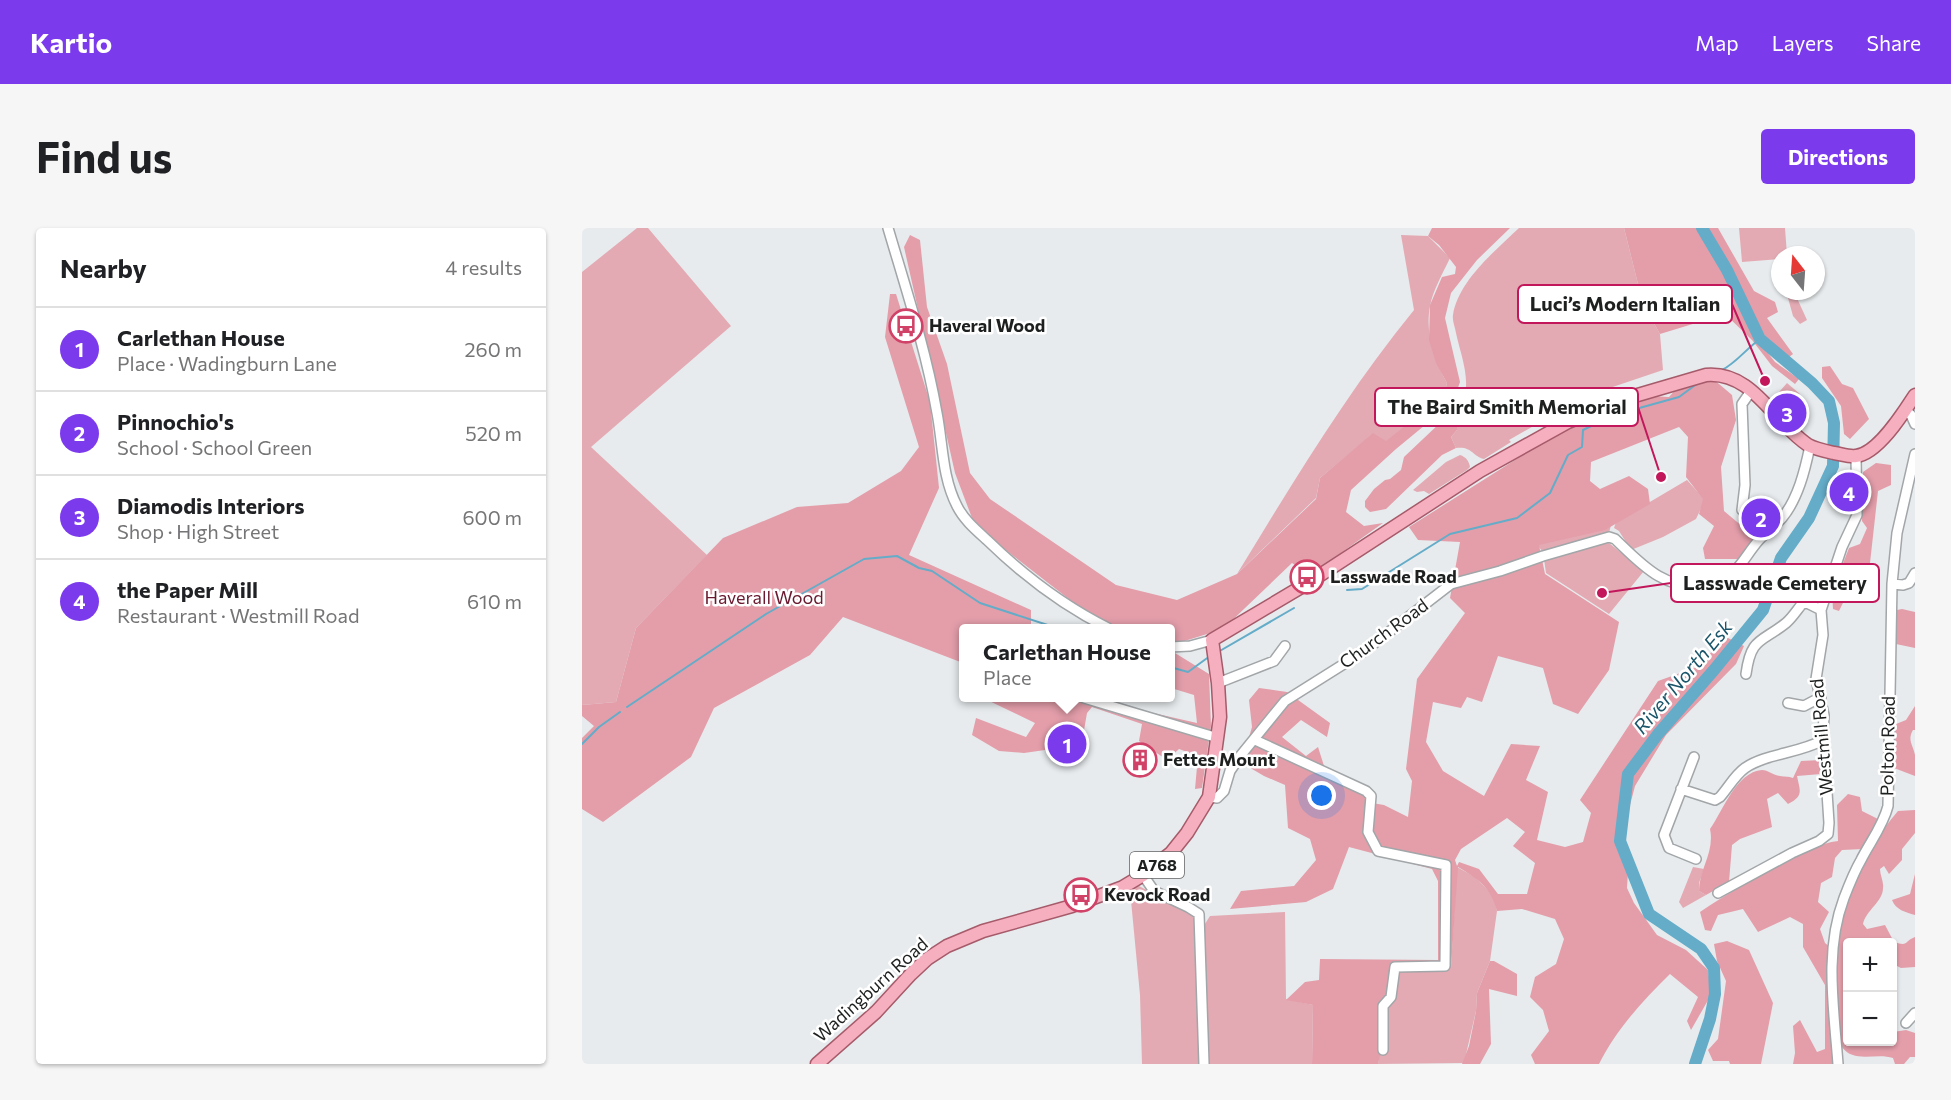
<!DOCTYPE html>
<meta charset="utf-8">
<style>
:root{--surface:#fff;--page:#f6f6f6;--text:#202124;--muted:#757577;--line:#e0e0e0;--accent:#7c3aed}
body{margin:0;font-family:Commissioner,sans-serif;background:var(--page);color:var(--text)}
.controls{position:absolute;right:18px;bottom:18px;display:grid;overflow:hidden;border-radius:6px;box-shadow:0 2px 4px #0004}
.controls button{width:54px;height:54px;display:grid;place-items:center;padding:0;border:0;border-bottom:2px solid var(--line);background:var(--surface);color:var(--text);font:30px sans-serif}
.compass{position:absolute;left:1189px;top:18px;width:54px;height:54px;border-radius:50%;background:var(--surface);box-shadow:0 2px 4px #0004;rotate:343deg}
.you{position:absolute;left:740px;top:568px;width:21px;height:21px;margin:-15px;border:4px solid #fff;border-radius:50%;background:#1a73e8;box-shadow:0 0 0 9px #1a73e833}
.badge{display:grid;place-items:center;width:39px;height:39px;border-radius:50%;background:var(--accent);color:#fff;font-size:20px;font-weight:700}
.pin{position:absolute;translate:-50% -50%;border:3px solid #fff;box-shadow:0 2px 6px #0006}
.popup{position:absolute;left:377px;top:396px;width:216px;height:78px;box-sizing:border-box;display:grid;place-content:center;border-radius:6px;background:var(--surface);filter:drop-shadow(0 2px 4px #0005);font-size:20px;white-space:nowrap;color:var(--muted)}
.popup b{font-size:22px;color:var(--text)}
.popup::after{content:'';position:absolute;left:50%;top:100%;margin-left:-12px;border:12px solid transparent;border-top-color:var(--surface)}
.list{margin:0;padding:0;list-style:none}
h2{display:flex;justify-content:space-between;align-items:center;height:78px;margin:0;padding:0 24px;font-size:26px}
h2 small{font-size:20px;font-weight:400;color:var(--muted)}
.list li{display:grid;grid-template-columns:39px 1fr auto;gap:18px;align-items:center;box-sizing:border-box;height:84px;padding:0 24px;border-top:2px solid var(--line)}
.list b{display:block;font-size:22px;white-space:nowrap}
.list p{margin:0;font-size:20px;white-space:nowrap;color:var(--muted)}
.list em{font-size:20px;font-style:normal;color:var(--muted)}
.map{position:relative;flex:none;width:1333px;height:836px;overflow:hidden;border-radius:6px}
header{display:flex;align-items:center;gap:36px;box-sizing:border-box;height:84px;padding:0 30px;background:var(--accent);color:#fff}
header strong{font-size:28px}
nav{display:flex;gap:33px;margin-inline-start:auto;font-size:21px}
.intro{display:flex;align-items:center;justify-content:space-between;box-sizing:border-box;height:144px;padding:0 36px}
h1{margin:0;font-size:42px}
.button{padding:15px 27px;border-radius:6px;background:var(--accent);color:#fff;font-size:21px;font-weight:700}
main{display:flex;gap:36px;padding:0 36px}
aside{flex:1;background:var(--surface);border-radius:6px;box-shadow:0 2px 4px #0004}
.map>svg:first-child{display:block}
.green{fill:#e3aab3}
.forest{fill:#e39eaa;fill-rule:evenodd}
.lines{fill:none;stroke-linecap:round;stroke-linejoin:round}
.stream{stroke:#64acc8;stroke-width:2}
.river{stroke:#64acc8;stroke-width:12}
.minor-casing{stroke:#a2a6a8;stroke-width:12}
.major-casing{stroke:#a65a6a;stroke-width:15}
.minor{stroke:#fff;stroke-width:9}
.major{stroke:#f5afbe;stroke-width:12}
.labels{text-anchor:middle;stroke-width:5;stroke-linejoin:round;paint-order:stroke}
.shield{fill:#fff;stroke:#626363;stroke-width:1.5}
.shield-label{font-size:16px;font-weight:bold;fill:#1e2020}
.poi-label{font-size:18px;font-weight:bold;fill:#1e2020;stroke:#fff;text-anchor:start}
.park-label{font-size:18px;fill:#691930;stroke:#fff}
.street-label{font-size:18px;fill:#1e2020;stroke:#fff}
.water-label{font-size:20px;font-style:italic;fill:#1a556a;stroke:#fff}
.leader{fill:none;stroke:#c2185b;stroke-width:2}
.callout-dot{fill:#c2185b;stroke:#fff;stroke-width:2}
.callout{fill:#fff;stroke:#c2185b;stroke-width:2}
.callout-label{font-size:20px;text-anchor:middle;font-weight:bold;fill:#1e2020}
</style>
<header>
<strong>Kartio</strong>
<nav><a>Map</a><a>Layers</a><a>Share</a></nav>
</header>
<div class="intro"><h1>Find us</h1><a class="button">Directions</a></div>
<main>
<aside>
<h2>Nearby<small>4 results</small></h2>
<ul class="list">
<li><span class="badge">1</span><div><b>Carlethan House</b><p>Place · Wadingburn Lane</p></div><em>260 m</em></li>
<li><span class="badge">2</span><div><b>Pinnochio's</b><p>School · School Green</p></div><em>520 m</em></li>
<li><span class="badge">3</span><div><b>Diamodis Interiors</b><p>Shop · High Street</p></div><em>600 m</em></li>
<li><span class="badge">4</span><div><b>the Paper Mill</b><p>Restaurant · Westmill Road</p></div><em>610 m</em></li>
</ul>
</aside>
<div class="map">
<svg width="1333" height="836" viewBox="0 0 1333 836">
<rect width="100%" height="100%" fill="#e7ebed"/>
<!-- green -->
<path class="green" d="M 55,0 L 66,0 L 149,98 L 9,219 L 125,327 L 54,400 L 34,474 L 0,477 L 0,44 Z
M 937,0 L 1042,0 L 1061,76 L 1078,106 L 1081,142 L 1004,168 L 927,212 L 929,214 L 902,231 C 890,228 890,218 874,220 L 869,209 L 875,202 L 875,191 L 883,177 L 878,176 C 892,158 878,125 874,105 C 873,99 870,92 871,87 C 876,53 914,22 937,0 Z
M 1157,0 L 1203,0 L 1205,27 L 1198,27 L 1198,31 L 1160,34 Z
M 819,7 L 846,8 L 868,30 C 861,45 851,62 848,78 C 843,106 852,131 865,155 L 862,167 L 804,214 L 791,206 L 738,250 L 734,270 L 655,346 C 710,256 765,164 832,82 Z
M 1214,68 L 1225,92 L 1218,96 L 1211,88 L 1206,70 Z
M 1205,155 L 1218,166 L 1199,181 L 1190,172 Z
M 878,227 C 884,229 887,233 888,239 L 885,242 L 847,266 L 842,263 L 835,264 L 831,262 L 864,234 Z
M 1105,252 L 1123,272 L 1114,291 L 1081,309 L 1049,322 L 1037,303 L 1032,300 L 1034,294 Z
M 972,280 L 1029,297 L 1027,305 L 961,324 L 955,317 Z
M 1027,315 L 1062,343 L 1027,386 L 964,345 L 962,331 L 977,325 Z
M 875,639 L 893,649 L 911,667 L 915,683 L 908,733 L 895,765 L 894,783 L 882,835 L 796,836 L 804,778 L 812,769 L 818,743 L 869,740 Z
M 1111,639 L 1122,641 L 1117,655 L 1117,663 L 1124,667 L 1101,680 L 1097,674 Z
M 557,658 L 612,687 L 620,836 L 560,836 L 558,767 L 548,662 Z
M 703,684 L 704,771 L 731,777 L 730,836 L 626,836 L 621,699 L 628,688 Z"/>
<!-- forest -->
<path class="forest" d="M 850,0 L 928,0 L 895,32 L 869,65 L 863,90 L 878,154 L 871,174 L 814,221 L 769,262 L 764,284 L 782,298 L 801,295 L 728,347 L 710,335 L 641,401 L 593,416 L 589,415 L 588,400 L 539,400 L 510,389 L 416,316 L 390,290 L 373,245 L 322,19 L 328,7 L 338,12 L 345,79 L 365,136 L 388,245 L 408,271 L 534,357 L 595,372 L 655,346 L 734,271 L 738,250 L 791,205 L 804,213 L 862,167 L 865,155 L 854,135 L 847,112 L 848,77 L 860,49 L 873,46 L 874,39 L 857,17 L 846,8 Z
M 1042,0 L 1116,0 L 1140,40 L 1170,105 L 1193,134 L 1217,151 L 1213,156 L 1190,138 L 1170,112 L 1142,85 L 1114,95 L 1078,106 L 1061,76 Z
M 1125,0 L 1136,0 L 1172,63 L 1193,74 L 1196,84 L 1185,90 L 1211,126 L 1207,129 L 1183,108 Z
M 308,66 L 314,66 L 348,174 L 357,260 L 327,327 L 449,382 L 449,400 L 382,400 L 381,435 L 261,389 L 228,427 L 132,480 L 109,529 L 21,594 L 0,581 L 0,510 L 12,498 L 0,488 L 0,477 L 34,474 L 54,400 L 141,310 L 215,279 L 266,275 L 319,243 L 337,219 L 303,109 Z
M 1248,138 L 1260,156 L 1271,160 L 1287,191 L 1268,211 L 1262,206 L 1259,178 L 1240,150 L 1240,139 Z
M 1130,150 L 1150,167 L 1154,192 L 1139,239 L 1142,283 L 1173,309 L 1156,331 L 1123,331 L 1121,320 L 1132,298 L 1117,286 L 1121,271 L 1104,249 L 1106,209 L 1097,199 L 1009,234 L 1008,253 L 1018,261 L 1047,248 L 1066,261 L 1068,276 L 1023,302 L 957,317 L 963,346 L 1037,394 L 1027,442 L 996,486 L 971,476 L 961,440 L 916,428 L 900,474 L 885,469 L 879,480 L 851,474 L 844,514 L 861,543 L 902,568 L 929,516 L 958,518 L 944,552 L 966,564 L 955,612 L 983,619 L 1001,614 L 1009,585 L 998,572 L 1076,453 L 1115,439 L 1144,409 L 1162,418 L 1154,436 L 1084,507 L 1053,558 L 1036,623 L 1046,644 L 1045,660 L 1052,675 L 1075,707 L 1104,722 L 1126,742 L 1129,767 L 1109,802 L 1105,793 L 1116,769 L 1088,746 C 1061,772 1034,802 1017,836 L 953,836 L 949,827 L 967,803 L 961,782 L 948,769 L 953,749 L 974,736 L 982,711 L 973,691 L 940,681 L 915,683 C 908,658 897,652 876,639 L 869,740 L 809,743 L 805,766 L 798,777 L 799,823 L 796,836 L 730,836 L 731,777 L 704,772 L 723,754 L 737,752 L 738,731 L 856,732 L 856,653 L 850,641 L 767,619 L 751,661 L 724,674 L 648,681 L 659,663 L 712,658 L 734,632 L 728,611 L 706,600 L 703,557 L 682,548 L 665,538 L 658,540 L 670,499 L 667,472 L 677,460 L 705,464 L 748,495 L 745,509 L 719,492 L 700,509 L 724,528 L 736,519 L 743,541 L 783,561 L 784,574 L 802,577 L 826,589 L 830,553 L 824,541 L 835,451 L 883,385 L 868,370 L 878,314 L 836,312 L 827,299 L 990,196 L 1068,168 L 1087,169 L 1095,160 ZM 925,590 L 943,604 L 931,618 L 953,635 L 945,666 L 916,666 L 897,641 L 877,634 L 875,638 L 873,632 L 879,621 Z
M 878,176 L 884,177 L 875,191 L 875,202 L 869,209 L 874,220 L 860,227 L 804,281 L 788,284 L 783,279 L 783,273 L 792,261 L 803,252 L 808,251 L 819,242 L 822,229 Z
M 1294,235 L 1309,237 L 1309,257 L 1296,263 L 1287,344 L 1274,348 L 1257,383 L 1251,381 L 1250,364 L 1267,320 L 1278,316 L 1285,300 L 1280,293 L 1281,244 Z
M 1320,381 L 1333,384 L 1333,420 L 1314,416 L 1313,387 L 1315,382 Z
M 593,425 L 627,446 L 629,498 L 620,560 L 613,561 L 616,528 L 597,521 L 585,532 L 557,513 L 560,496 L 510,479 L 505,485 L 501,508 L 477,502 L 463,522 L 442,525 L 417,523 L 390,507 L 394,490 L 444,509 L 453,495 L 401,470 L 522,470 L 567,484 L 615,495 L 612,467 L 589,460 L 589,429 Z
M 1333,478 L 1333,502 L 1331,502 C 1325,512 1331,517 1333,527 C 1333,533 1333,542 1333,548 L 1312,540 L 1311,535 L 1312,501 L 1314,496 L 1324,492 Z
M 1239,532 L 1239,546 L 1215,548 C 1218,563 1222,568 1206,576 L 1196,565 L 1185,571 L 1190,599 L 1158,611 L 1150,617 L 1147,654 L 1124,667 L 1117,663 C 1117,641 1133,624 1128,601 C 1141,583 1154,544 1180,542 C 1186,542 1191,547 1198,548 C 1203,549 1206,548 1211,550 L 1219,533 Z
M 1266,566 L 1278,569 L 1280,583 L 1296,591 L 1281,621 L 1260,622 L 1253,630 L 1250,649 L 1239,655 L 1236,674 L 1247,684 L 1238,701 L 1243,715 L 1248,719 L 1252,836 L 1211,836 L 1213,825 L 1211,798 L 1218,792 L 1235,824 L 1243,821 L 1243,757 L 1221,719 L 1221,696 L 1208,689 L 1176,704 L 1161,681 L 1136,687 L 1129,703 L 1123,702 L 1118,684 C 1147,664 1177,648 1208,632 C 1224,624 1238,615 1256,613 L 1255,577 Z
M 1333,582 L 1333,605 L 1320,621 L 1320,632 L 1307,646 L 1302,638 L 1298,641 C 1298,647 1302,654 1301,660 C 1301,674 1284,682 1281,696 L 1285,701 L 1303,697 L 1312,714 C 1327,719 1322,713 1333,709 L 1333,739 L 1319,740 L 1311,736 L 1310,714 L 1266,714 L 1266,814 L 1310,814 L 1311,804 L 1324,802 L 1333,805 L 1333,829 L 1328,829 L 1322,836 L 1313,836 L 1311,830 C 1295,824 1272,836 1260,819 C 1258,794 1252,764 1253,740 C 1255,684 1280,625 1316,583 Z
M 1333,646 L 1333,687 C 1323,684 1314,682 1310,672 L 1328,666 Z
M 1145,713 L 1167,722 L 1191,775 L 1179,836 L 1148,836 L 1147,833 L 1131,833 L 1126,822 L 1136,811 L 1144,753 L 1135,733 L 1132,716 Z
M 908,733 L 912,733 L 935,746 L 935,768 L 907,761 L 909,816 L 898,836 L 880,836 L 887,818 L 894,783 L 895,765 Z"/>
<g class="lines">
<!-- stream -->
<path class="stream" d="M 1140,142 C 1154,135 1164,121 1178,111
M 765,362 L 780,361 L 868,306 L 935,290 L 968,265 L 986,227 L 1000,219 L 1001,202 L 1032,187 L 1097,169 L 1116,155
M 636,424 L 712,380
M 588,439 L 606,444 L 628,428
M 45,479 L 184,386 L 282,331 L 315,328 L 337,340 L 350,343 L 398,375 L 475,400
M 0,516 L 17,499 L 38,484"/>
<!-- river -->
<path class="river" d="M 1113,836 L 1128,791 L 1133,766 L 1132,740 L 1119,721 L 1067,686 L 1038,613 L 1046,546 L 1076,506 L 1132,442 L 1181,382 L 1199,330 L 1227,290 L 1251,238 L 1252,195 L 1247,173 L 1230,155 L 1178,111 L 1145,42 L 1120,0"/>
<!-- minor casing -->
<g class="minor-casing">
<path id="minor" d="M 306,0 C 324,61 344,122 355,185 C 361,216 360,249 375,278 C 382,292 394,302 405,312 C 441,347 482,378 526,400
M 1323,182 L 1329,187 L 1333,196
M 1160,282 L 1163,257 L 1160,176 L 1169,163
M 1310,356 L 1321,357 L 1327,355 L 1333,345
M 588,419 L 608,418 L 630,412
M 1164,446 C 1169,409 1179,415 1204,395 C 1210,390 1215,382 1220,376 L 1225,375 L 1239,382
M 636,455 L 692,433 L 703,418
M 502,470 L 636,510
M 1206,475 L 1222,478 L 1239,469
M 673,512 L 784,563 L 789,568 L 786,604 L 796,623 L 864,637 L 863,738 L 813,739 L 809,769 L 801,778 L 801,822
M 1112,529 L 1082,607 L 1087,620 L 1114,631
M 1099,561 L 1133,572 L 1138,569 C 1146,560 1153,547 1163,540 C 1183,526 1217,525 1239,513
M 627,569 L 635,570 L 642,563 L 648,543 L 659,527 L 703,473 L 781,424 L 869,356 L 918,343 L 961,328 L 1027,309 L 1033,311 C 1060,337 1083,363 1123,357 C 1133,355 1144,352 1152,344 C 1161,335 1168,322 1177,312 C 1184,304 1193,298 1200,290 C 1216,271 1223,242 1228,218
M 561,647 L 572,663 L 606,679 L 617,686 L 622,836
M 1136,665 L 1210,625 L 1237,613 L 1246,606 L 1247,595 L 1242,518 L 1239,513 L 1241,508 L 1242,487 L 1234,451 L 1241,407 L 1239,382 L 1260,319 L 1275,287 L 1274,229
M 1324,795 L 1333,785
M 1256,836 C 1252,781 1242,723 1262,670 C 1267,657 1272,644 1279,632 C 1288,614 1301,598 1306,578 L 1310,356 L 1315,305 L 1333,226"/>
</g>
<!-- major casing -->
<g class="major-casing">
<path id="major" d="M 235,836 L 294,784 L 329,746 L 345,731 L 365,718 L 401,703 L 490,678 L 541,659 L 561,647 L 589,625 L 605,605 L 627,569 L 638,489 L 636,455 L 630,412 L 726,355 L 898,243 L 986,194 L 1042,171 L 1124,147 C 1171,143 1191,194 1226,217 C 1233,221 1243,223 1252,225 C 1259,226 1267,229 1274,228 C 1296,226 1322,184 1333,167"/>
</g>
<!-- minor -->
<use href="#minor" class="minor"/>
<!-- major -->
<use href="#major" class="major"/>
</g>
<!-- icons -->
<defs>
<g id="bus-ring" transform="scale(1.725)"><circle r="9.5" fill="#fff" stroke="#d14268" stroke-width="1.5"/><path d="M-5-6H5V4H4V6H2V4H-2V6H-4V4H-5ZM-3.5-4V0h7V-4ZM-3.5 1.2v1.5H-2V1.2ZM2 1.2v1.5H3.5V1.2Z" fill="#d14268"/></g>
<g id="building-ring" transform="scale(1.725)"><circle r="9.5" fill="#fff" stroke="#d14268" stroke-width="1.5"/><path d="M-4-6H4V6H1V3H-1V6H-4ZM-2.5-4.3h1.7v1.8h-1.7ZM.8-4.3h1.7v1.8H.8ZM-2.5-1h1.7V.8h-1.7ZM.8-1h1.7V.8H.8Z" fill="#d14268"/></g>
</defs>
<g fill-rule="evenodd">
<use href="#bus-ring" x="324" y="98"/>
<use href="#bus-ring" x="725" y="349"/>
<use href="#building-ring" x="558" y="532"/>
<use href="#bus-ring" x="499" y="667"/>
</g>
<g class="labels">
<!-- shield labels -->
<rect class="shield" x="548" y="624" width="54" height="26" rx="4.5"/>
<g class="shield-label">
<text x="575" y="643">A768</text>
</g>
<!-- poi labels -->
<g class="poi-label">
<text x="347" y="104">Haveral Wood</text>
<text x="748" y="355">Lasswade Road</text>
<text x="581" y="538">Fettes Mount</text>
<text x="522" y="673">Kevock Road</text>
</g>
<!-- park labels -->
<g class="park-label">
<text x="182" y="376">Haverall Wood</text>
</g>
<!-- street labels -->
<g class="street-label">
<text transform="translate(802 406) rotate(-36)" y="6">Church Road</text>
<text transform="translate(1240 509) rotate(-95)" y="6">Westmill Road</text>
<text transform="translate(1306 518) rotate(-89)" y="6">Polton Road</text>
<text transform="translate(289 762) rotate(-42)" y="6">Wadingburn Road</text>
</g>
<!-- water labels -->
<g class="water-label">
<text transform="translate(1101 449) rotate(-50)" y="7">River North Esk</text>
</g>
</g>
<!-- callouts -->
<path class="leader" d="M1183 153L1150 76M1079 249L1056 179M1020 365L1089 355"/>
<g class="callout-dot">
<circle cx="1183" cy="153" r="6"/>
<circle cx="1079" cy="249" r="6"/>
<circle cx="1020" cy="365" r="6"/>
</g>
<g class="callout">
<rect x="936" y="57" width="214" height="38" rx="6"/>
<rect x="793" y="160" width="263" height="38" rx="6"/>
<rect x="1089" y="336" width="208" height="38" rx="6"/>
</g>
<g class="callout-label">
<text x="1043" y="83">Luci’s Modern Italian</text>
<text x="925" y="186">The Baird Smith Memorial</text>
<text x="1193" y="362">Lasswade Cemetery</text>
</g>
</svg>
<div class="controls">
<button>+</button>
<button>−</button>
</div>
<svg class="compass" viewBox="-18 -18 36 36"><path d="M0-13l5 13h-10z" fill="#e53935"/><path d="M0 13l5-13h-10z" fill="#757577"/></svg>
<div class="you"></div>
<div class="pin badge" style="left:485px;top:516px">1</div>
<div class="popup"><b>Carlethan House</b>Place</div>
<div class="pin badge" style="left:1179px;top:290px">2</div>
<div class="pin badge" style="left:1205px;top:185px">3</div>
<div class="pin badge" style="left:1267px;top:264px">4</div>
</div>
</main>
